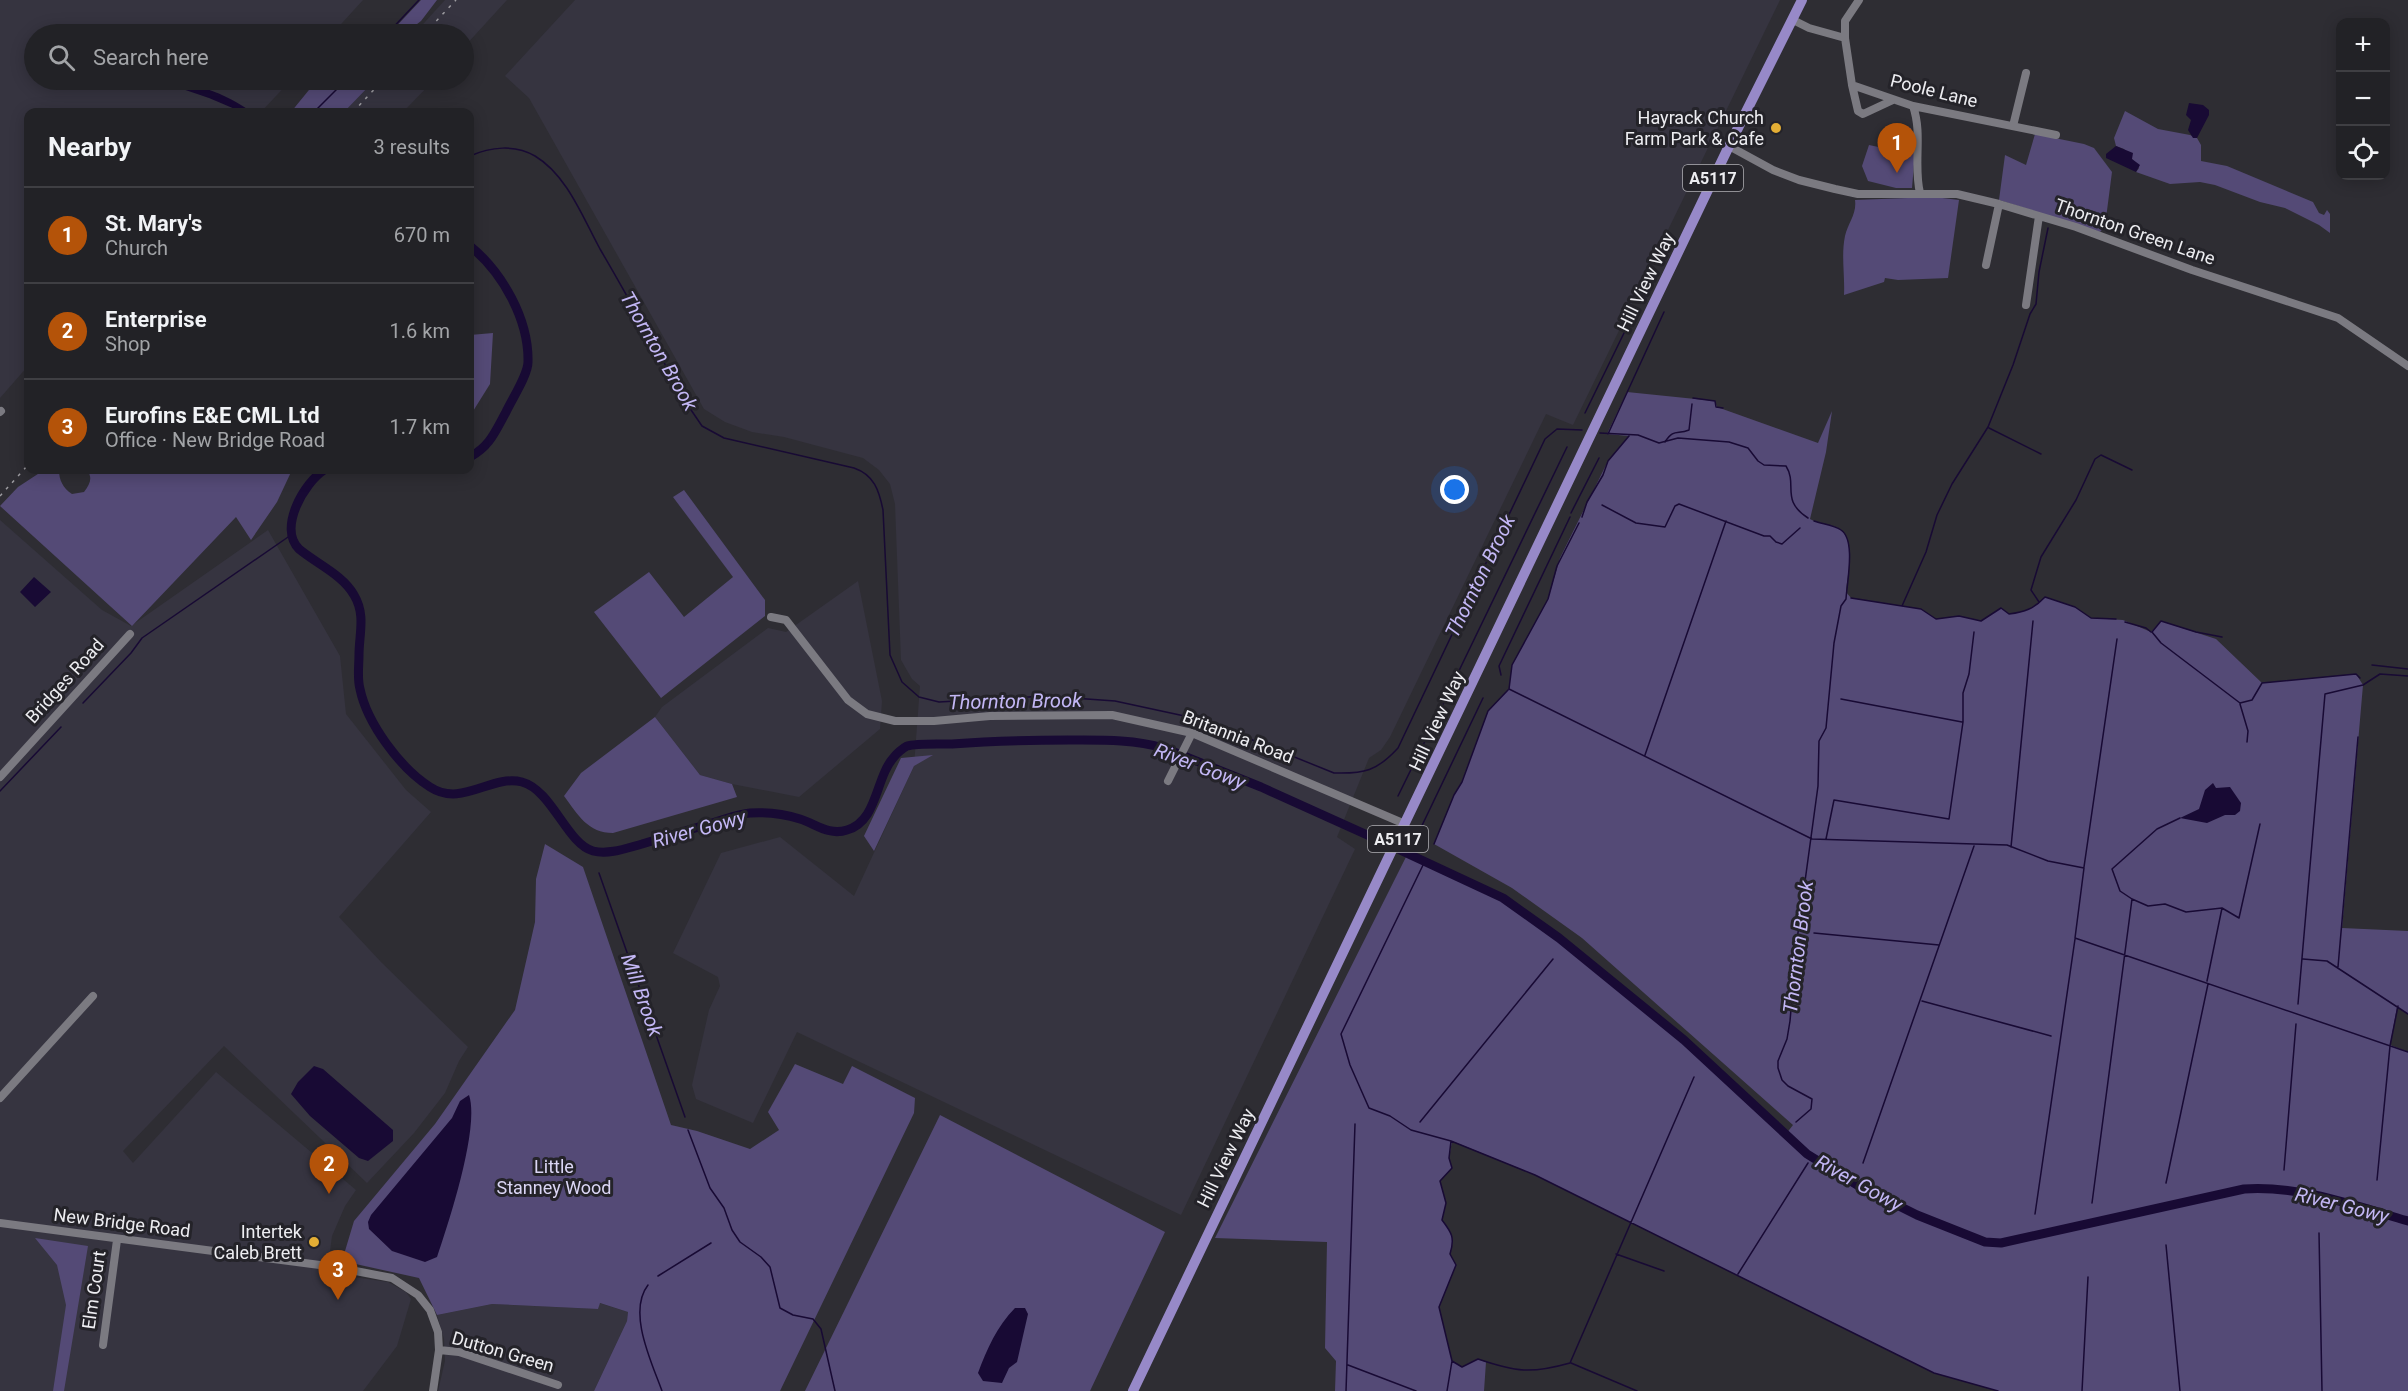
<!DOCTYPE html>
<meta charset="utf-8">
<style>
:root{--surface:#222226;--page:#2a2a2e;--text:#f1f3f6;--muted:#a2a4a7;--line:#3f3f43;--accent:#b45309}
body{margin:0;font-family:Roboto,sans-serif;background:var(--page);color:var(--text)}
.controls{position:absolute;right:18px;top:18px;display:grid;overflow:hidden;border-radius:12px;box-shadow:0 3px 15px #0003}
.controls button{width:54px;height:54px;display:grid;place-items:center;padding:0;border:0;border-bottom:2px solid var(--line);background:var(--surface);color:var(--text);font:30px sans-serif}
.you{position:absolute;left:1455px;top:490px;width:21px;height:21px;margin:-15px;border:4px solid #fff;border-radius:50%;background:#1a73e8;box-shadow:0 0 0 9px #1a73e833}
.badge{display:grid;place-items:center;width:39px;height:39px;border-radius:50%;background:var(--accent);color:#fff;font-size:20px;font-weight:700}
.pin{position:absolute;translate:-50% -50px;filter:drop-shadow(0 2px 3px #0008)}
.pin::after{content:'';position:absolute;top:32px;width:21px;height:18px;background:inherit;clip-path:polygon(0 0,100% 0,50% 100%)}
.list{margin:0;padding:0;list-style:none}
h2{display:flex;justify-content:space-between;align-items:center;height:78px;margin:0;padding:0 24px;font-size:26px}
h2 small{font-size:20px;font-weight:400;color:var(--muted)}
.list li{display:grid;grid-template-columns:39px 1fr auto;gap:18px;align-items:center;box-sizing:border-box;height:96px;padding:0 24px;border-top:2px solid var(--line)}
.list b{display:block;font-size:22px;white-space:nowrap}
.list p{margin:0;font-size:20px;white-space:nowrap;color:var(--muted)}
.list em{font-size:20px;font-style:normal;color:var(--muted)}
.icon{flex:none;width:33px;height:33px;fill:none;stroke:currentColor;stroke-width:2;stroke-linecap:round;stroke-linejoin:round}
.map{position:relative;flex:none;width:2408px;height:1391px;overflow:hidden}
.search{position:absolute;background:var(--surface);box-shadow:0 3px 15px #0003;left:24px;top:24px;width:450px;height:66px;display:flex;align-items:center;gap:15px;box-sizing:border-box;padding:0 21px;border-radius:33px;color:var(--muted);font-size:22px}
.panel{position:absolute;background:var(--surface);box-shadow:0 3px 15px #0003;left:24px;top:108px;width:450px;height:366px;border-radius:12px}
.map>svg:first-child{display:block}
.built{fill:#363440}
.green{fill:#544a76}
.water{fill:#180a34}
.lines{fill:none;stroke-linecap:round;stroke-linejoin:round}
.stream{stroke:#180a34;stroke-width:1.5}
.river{stroke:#180a34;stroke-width:9}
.minor{stroke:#7b7a81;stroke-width:8}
.major{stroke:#9789c8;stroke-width:10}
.rail{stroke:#9d9ca1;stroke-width:1.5;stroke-dasharray:3 6;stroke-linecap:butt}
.poi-dot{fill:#e4ae35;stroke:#242329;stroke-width:2}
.labels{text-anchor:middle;stroke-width:6;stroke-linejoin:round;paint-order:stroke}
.shield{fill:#242329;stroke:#b1b0b5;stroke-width:1.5}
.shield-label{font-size:16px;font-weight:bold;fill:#ededf1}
.street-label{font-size:18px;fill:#ededf1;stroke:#242329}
.poi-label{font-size:18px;fill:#ededf1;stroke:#242329;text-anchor:end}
.park-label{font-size:18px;fill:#dbd6f5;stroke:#242329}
.water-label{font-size:20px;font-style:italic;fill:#c3b7f5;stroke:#242329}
</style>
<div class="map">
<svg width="2408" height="1391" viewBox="0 0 2408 1391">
<rect width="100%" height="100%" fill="#2e2d33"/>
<!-- built -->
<path class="built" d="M 0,0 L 363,0 L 332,34 L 34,34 L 34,80 L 291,80 L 261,112 L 28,112 L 28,366 L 0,398 Z
M 445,0 L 507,0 L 464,47 L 464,34 L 414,34 Z
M 575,0 L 1780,0 L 1573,425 L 1546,414 L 1390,737 L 1381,750 L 1369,758 L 1337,837 L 1355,849 L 1181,1215 L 797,1032 L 753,1123 L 696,1099 L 692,1085 L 709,1010 L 720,986 L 718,977 L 673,953 L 721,853 L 780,837 L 854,896 L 914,766 L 920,686 L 912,679 L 901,660 L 895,504 L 890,484 L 879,470 L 863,458 L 784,437 L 752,432 L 725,422 L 704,409 L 529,98 L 505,76 Z
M 375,80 L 434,80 L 403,112 L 344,112 Z
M 0,520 L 102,610 L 131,626 L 268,530 L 340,656 L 346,714 L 406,790 L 431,812 L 339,917 L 381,962 L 468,1047 L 459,1061 L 445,1093 L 414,1133 L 367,1183 L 224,1046 L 123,1151 L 133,1163 L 216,1072 L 356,1190 L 345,1206 L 332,1236 L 330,1251 L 342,1261 L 340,1275 L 388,1282 L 406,1292 L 411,1299 L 397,1346 L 363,1391 L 0,1391 Z
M 858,581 L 882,701 L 880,729 L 799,797 L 732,784 L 700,775 L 655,717 L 662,707 L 768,628 L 786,632 Z
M 599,1303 L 628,1312 L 627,1321 L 594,1391 L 438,1391 L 445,1361 L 444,1339 L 437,1315 L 492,1304 L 598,1309 Z"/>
<!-- green -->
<path class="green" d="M 421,0 L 437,0 L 421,21 L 404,34 L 389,34 Z
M 323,80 L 375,80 L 344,112 L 291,112 L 313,85 Z
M 2125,111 L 2158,129 L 2190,135 L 2197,138 L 2201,145 L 2201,161 L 2227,166 L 2313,202 L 2319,213 L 2324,215 L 2327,210 L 2330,214 L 2330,233 L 2319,225 L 2285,208 L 2260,202 L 2215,185 L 2200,182 L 2170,184 L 2136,172 L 2139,168 L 2124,149 L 2116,146 L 2114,138 Z
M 1900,126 L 1911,128 L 1915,152 L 1912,188 L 1896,188 L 1868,181 L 1862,166 L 1869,145 L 1893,150 Z
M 2035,134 L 2084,144 L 2094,148 L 2112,172 L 2105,226 L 2100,232 L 1999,200 L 2005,155 L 2026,165 Z
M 1934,197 L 1959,200 L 1948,278 L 1898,280 L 1885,278 L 1884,282 L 1844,295 C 1845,275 1841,255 1845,236 C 1848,223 1857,214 1855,200 Z
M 493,333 L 490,384 L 470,416 L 470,377 L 472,372 L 470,335 Z
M 1627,392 L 1715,401 L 1717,407 L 1818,443 L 1832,411 L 1826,452 L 1810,519 C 1819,524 1830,524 1838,528 C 1857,538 1847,575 1846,592 L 1851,598 L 1921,609 L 1936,619 L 1959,616 L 1981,621 L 2001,608 L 2009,614 C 2024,612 2034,609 2045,597 L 2075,607 L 2091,618 L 2123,620 L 2151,632 L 2161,621 L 2216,639 L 2262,683 L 2356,674 L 2363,685 L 2342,928 L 2408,931 L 2408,1014 L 2397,1007 L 2390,1045 L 2408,1052 L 2408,1391 L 1998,1391 L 1934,1373 L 1535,1175 L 1452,1141 L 1449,1158 L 1452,1168 L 1440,1181 L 1446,1203 L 1442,1220 C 1452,1233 1455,1238 1450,1254 L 1456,1265 L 1439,1307 L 1452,1361 L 1462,1367 L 1478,1359 L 1486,1362 L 1484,1391 L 1335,1391 L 1336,1361 L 1325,1348 L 1327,1242 L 1215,1238 L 1408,853 L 1503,898 L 1559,938 L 1684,1040 L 1786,1134 L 1793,1125 L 1582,938 L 1512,888 L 1434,844 L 1454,795 L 1462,781 L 1488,711 L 1509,689 L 1512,665 L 1548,599 L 1560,558 L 1608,461 L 1629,436 L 1607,434 Z
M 44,470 L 59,470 C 59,480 63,488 72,494 L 84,492 C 90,484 93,478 87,470 L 292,470 L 277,502 L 251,540 L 236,517 L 132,626 L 0,506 L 18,487 Z
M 684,490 L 765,600 L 765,616 L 661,698 L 594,612 L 649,572 L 684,617 L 733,577 L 673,497 Z
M 655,717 L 700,775 L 732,784 L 737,797 L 613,833 C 588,833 578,815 564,796 L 581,773 Z
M 933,755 L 914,766 L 874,851 L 864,836 L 901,758 Z
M 545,844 L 583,867 L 671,1125 L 697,1131 L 750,1149 L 779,1130 L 768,1112 L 795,1064 L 843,1084 L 852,1066 L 915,1098 L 914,1113 L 780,1391 L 594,1391 L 627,1321 L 628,1312 L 600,1303 L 598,1309 L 492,1304 L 437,1315 L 419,1278 L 342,1261 L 354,1221 L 435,1124 L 515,1010 L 535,922 L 536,879 Z
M 940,1115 L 1165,1232 L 1090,1391 L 805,1391 Z
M 35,1238 L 88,1246 L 64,1391 L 53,1391 L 66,1305 L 57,1265 Z"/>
<!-- water -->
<path class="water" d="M 156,80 C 188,79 225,93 252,112 L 242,112 L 209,98 Z
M 2189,103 L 2203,105 L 2209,110 L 2209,115 L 2197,138 L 2193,138 L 2188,130 L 2191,120 L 2186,115 Z
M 2116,146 L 2133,153 L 2132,159 L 2140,165 L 2136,172 L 2106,158 L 2106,154 Z
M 34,577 L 51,592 L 35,607 L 20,592 Z
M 2213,783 L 2216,788 L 2230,787 L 2241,803 L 2240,811 L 2235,815 L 2225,815 L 2207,823 L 2180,818 L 2199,809 L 2205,790 Z
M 314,1066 L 323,1069 L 393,1130 L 393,1141 L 368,1161 L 359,1158 L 310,1116 L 291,1094 L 298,1082 Z
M 469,1095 C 480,1127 449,1222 437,1257 L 425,1262 L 392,1251 L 369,1229 L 368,1222 L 371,1215 L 452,1118 L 460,1101 Z
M 1015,1308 L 1025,1308 L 1028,1314 L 1017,1362 L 1009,1368 L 1002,1383 L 983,1381 L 978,1373 C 987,1349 997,1326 1015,1308 Z"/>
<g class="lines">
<!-- stream -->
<path class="stream" d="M 387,34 L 419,0
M 314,112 L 346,80
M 470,156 C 490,147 515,144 535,156 C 567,175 583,218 600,249 C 630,300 658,352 687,404 L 702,426 L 724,438 L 854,468 C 874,475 879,490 883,510 L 890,655 L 902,682 L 919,697 L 939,702 L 1045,696 L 1115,701 L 1203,720 L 1334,773 C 1364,774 1377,771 1398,748 L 1545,439 L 1557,429 L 1582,430
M 1693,398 L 1715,401 L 1716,407 L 1723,408
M 1585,413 L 1625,331
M 1989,428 L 2041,454
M 1600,433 L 1638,435 L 1659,443 L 1678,438 L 1729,442 L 1748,448 L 1758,461 L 1764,465 L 1786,466 C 1798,485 1780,500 1808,518
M 1608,434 L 1664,312
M 1665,442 C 1674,428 1677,435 1689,430 L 1692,404
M 1602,505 L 1636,523 L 1665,527 L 1675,506 L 1679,504 L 1764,536 L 1770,536 L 1776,542 L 1782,544 L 1800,528
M 1571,513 L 1599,458
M 1582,517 L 1587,502 L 1603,475 L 1608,461 L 1629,436
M 1579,523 L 1557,566 L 1548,599 L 1512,665 L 1509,689 L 1812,839 L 2007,845 L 2048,861 L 2084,868 L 2075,938 L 2408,1052
M 1851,598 L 1921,609 L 1936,619 L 1959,616 L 1981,621 L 2001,608 L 2009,614 C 2024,612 2034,609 2045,597 L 2075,607 L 2091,618 L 2116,619
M 2039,602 L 2031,590 L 2041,557 L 2076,500 L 2095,459 L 2101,455 L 2132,470
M 1902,606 L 1926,552 L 1937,515 L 1952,484 L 1988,427 L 2013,365 L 2030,314 L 2036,304 L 2039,272 L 2048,228
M 2125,622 L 2146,628 L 2151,632
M 2222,637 L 2196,632 L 2161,621 L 2152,632 L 2161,643 L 2240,703 L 2252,700 L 2262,683 L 2356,674 L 2360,678
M 2372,665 L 2408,669
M 1501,675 L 1499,666 L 1570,517
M 1455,679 L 1567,447
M 1841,699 L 1962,722
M 83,703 L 131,653 L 142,638 L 291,535
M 2240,704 L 2248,731 L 2247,742
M 1645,755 L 1726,521
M 0,791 L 61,727
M 1398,796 L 1453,684
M 2180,818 L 2157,829 L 2112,869 L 2120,891 L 2132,899 L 2148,906 L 2165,904 L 2186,912 L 2222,908
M 1417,836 L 1483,698
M 1826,839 L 1834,800 L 1949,819 L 1963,722 L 1963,693 L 1969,674 L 1974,632
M 1434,844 L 1454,795 L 1462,782 L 1488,711 L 1508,690
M 2011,847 L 2033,621
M 1425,861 L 1341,1034 L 1350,1065 L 1369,1108 L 1390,1116 L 1411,1130 L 1451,1141 L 1535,1175 L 1934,1373 L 1998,1391
M 2084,867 L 2117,639
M 599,873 L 685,1117
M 1814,933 L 1939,945
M 2303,959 L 2327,961 L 2408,1014
M 2338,967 L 2358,737
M 2207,981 L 2222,908 L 2239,918 L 2260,824
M 1922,1001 L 2051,1036
M 2298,1004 L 2325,694 L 2363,685 L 2380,674 L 2408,676
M 1420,1122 L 1553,959
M 1796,1122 L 1811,1109 L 1812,1099 L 1788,1086 L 1782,1080 L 1778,1068 L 1778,1061 L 1787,1039 L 1790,1021 L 1797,940 L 1818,786 L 1819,741 L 1826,728 L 1834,643 L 1841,606 L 1846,599 C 1847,582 1856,540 1841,530 C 1834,525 1822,524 1814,521
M 688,1130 L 710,1188 L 724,1208 L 732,1230 L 740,1242 L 761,1257 L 770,1267 L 780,1308 L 793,1315 L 813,1319 L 821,1329 L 835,1391
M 1863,1163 L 1974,846
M 2284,1170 L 2296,1024
M 2377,1180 L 2390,1046 L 2398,1006
M 2166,1183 L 2208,984
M 2092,1203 L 2132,899
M 2035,1214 L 2075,939
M 2319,1233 L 2322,1391
M 2166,1245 L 2180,1391
M 1616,1254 L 1664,1271
M 1738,1274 L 1808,1163
M 658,1276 L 711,1243
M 648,1285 C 627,1312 652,1363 662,1391
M 1452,1361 L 1462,1367 L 1478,1359 C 1516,1372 1531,1374 1570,1363 L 1694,1077
M 1571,1363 L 1637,1391
M 1348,1365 L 1416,1391
M 1346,1391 L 1355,1124
M 1447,1391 L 1452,1361 L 1439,1307 L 1456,1265 L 1450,1254 C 1455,1238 1452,1233 1442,1220 L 1446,1203 L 1440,1181 L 1452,1168 L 1449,1158 L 1451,1141
M 2082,1391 L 2088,1277"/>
<!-- river -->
<path class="river" d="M 470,246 C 502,272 529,319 528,362 C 528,375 512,399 506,412 C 495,432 490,446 470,457
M 324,470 C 304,483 278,528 299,549 C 317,564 343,575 354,595 C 366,615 359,634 359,655 C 359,666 357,678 360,689 C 367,723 400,768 430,787 C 462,808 491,774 522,782 C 552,790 567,844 593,851 C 609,855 627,848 642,844 C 666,837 689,830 712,823 C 724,820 737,814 750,813 C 766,812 784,814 800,819 C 816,824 829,836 847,830 C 878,821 875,778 894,757 C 896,754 903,748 907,746 C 917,743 940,744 952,744 C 991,741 1030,740 1069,740 C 1101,740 1133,739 1164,748 L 1261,787 L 1385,843
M 1400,850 L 1503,898 L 1559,938 L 1684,1040 L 1807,1154 L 1857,1185 L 1917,1215 L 1985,1242 L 2001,1243 L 2244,1189 C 2299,1185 2356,1206 2408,1221"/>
<!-- minor -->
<path class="minor" d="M 1859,0 L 1845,21 L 1845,38 L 1852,85 L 1913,106 L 2056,135
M 1793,20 L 1809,28 L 1845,38
M 1852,85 L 1858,111 L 1863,114 L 1893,100
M 1913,106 C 1923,135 1913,164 1920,193
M 2013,126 L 2026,73
M 1729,146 L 1773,170 L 1799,180 L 1835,189 L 1858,194 L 1957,194 L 1999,204 L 2076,227 L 2192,270 L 2338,318 L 2408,366
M 1986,265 L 1999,204
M 2026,305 L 2039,216
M 0,412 L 1,411
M 771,617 L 786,620 L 848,700 L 867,714 L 895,721 L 934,721 L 990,716 L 1112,715 L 1192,733 L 1405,824
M 0,777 L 130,634
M 1168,781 L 1192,733
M 0,1098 L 93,996
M 0,1223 L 335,1267 L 392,1278 L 418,1295 L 430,1310 L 438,1332 L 439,1350 L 433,1391
M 103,1345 L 117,1240
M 439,1350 L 459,1352 L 558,1385"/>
<!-- major -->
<path class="major" d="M 1133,1391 L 1729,146 L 1802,0"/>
<!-- rail -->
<path class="rail" d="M 424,34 L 456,0
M 353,112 L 383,80
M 0,496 L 28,465"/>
</g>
<!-- markers -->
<g class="poi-dot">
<circle cx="1776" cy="128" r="6"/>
<circle cx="314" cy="1242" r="6"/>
</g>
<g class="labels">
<!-- shield labels -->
<g class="shield">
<rect x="1683" y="165" width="60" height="26" rx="4.5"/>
<rect x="1368" y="826" width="60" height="26" rx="4.5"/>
</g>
<g class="shield-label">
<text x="1713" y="184">A5117</text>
<text x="1398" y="845">A5117</text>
</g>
<!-- street labels -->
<g class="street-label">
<text transform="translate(1934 91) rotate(14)" y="6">Poole Lane</text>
<text transform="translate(2135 232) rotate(19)" y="6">Thornton Green Lane</text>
<text transform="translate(1646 282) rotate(-64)" y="6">Hill View Way</text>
<text transform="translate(65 681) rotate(-48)" y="6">Bridges Road</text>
<text transform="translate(1437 721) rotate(-65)" y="6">Hill View Way</text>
<text transform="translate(1238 737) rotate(21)" y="6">Britannia Road</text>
<text transform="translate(1226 1158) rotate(-64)" y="6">Hill View Way</text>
<text transform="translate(122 1223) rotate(7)" y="6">New Bridge Road</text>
<text transform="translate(94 1290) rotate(-82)" y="6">Elm Court</text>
<text transform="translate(503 1352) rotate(16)" y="6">Dutton Green</text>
</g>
<!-- poi labels -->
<g class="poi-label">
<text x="1764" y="124">Hayrack Church<tspan x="1764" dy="21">Farm Park &amp; Cafe</tspan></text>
<text x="302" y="1238">Intertek<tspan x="302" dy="21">Caleb Brett</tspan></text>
</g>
<!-- park labels -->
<g class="park-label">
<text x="554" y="1173">Little<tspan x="554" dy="21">Stanney Wood</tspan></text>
</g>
<!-- water labels -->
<g class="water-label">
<text transform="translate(659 351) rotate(60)" y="7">Thornton Brook</text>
<text transform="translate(1480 576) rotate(-64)" y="7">Thornton Brook</text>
<text transform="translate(1015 701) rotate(-1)" y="7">Thornton Brook</text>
<text transform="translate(1200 766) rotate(21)" y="7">River Gowy</text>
<text transform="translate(699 829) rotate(-15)" y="7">River Gowy</text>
<text transform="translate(1798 947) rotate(-83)" y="7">Thornton Brook</text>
<text transform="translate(642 995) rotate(70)" y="7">Mill Brook</text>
<text transform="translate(1859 1183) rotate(29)" y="7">River Gowy</text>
<text transform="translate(2342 1205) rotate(14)" y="7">River Gowy</text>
</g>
</g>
</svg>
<div class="controls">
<button>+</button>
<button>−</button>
<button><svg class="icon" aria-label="locate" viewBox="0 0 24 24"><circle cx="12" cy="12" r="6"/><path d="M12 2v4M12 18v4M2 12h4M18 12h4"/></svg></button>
</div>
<div class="you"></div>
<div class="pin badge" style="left:1897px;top:173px">1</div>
<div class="pin badge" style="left:329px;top:1194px">2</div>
<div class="pin badge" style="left:338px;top:1300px">3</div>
<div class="search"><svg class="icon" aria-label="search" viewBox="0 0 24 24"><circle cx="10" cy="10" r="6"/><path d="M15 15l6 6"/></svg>Search here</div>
<section class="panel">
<h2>Nearby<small>3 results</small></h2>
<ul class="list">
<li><span class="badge">1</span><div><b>St. Mary's</b><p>Church</p></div><em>670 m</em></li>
<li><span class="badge">2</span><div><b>Enterprise</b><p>Shop</p></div><em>1.6 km</em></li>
<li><span class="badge">3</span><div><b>Eurofins E&amp;E CML Ltd</b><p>Office · New Bridge Road</p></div><em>1.7 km</em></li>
</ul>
</section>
</div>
